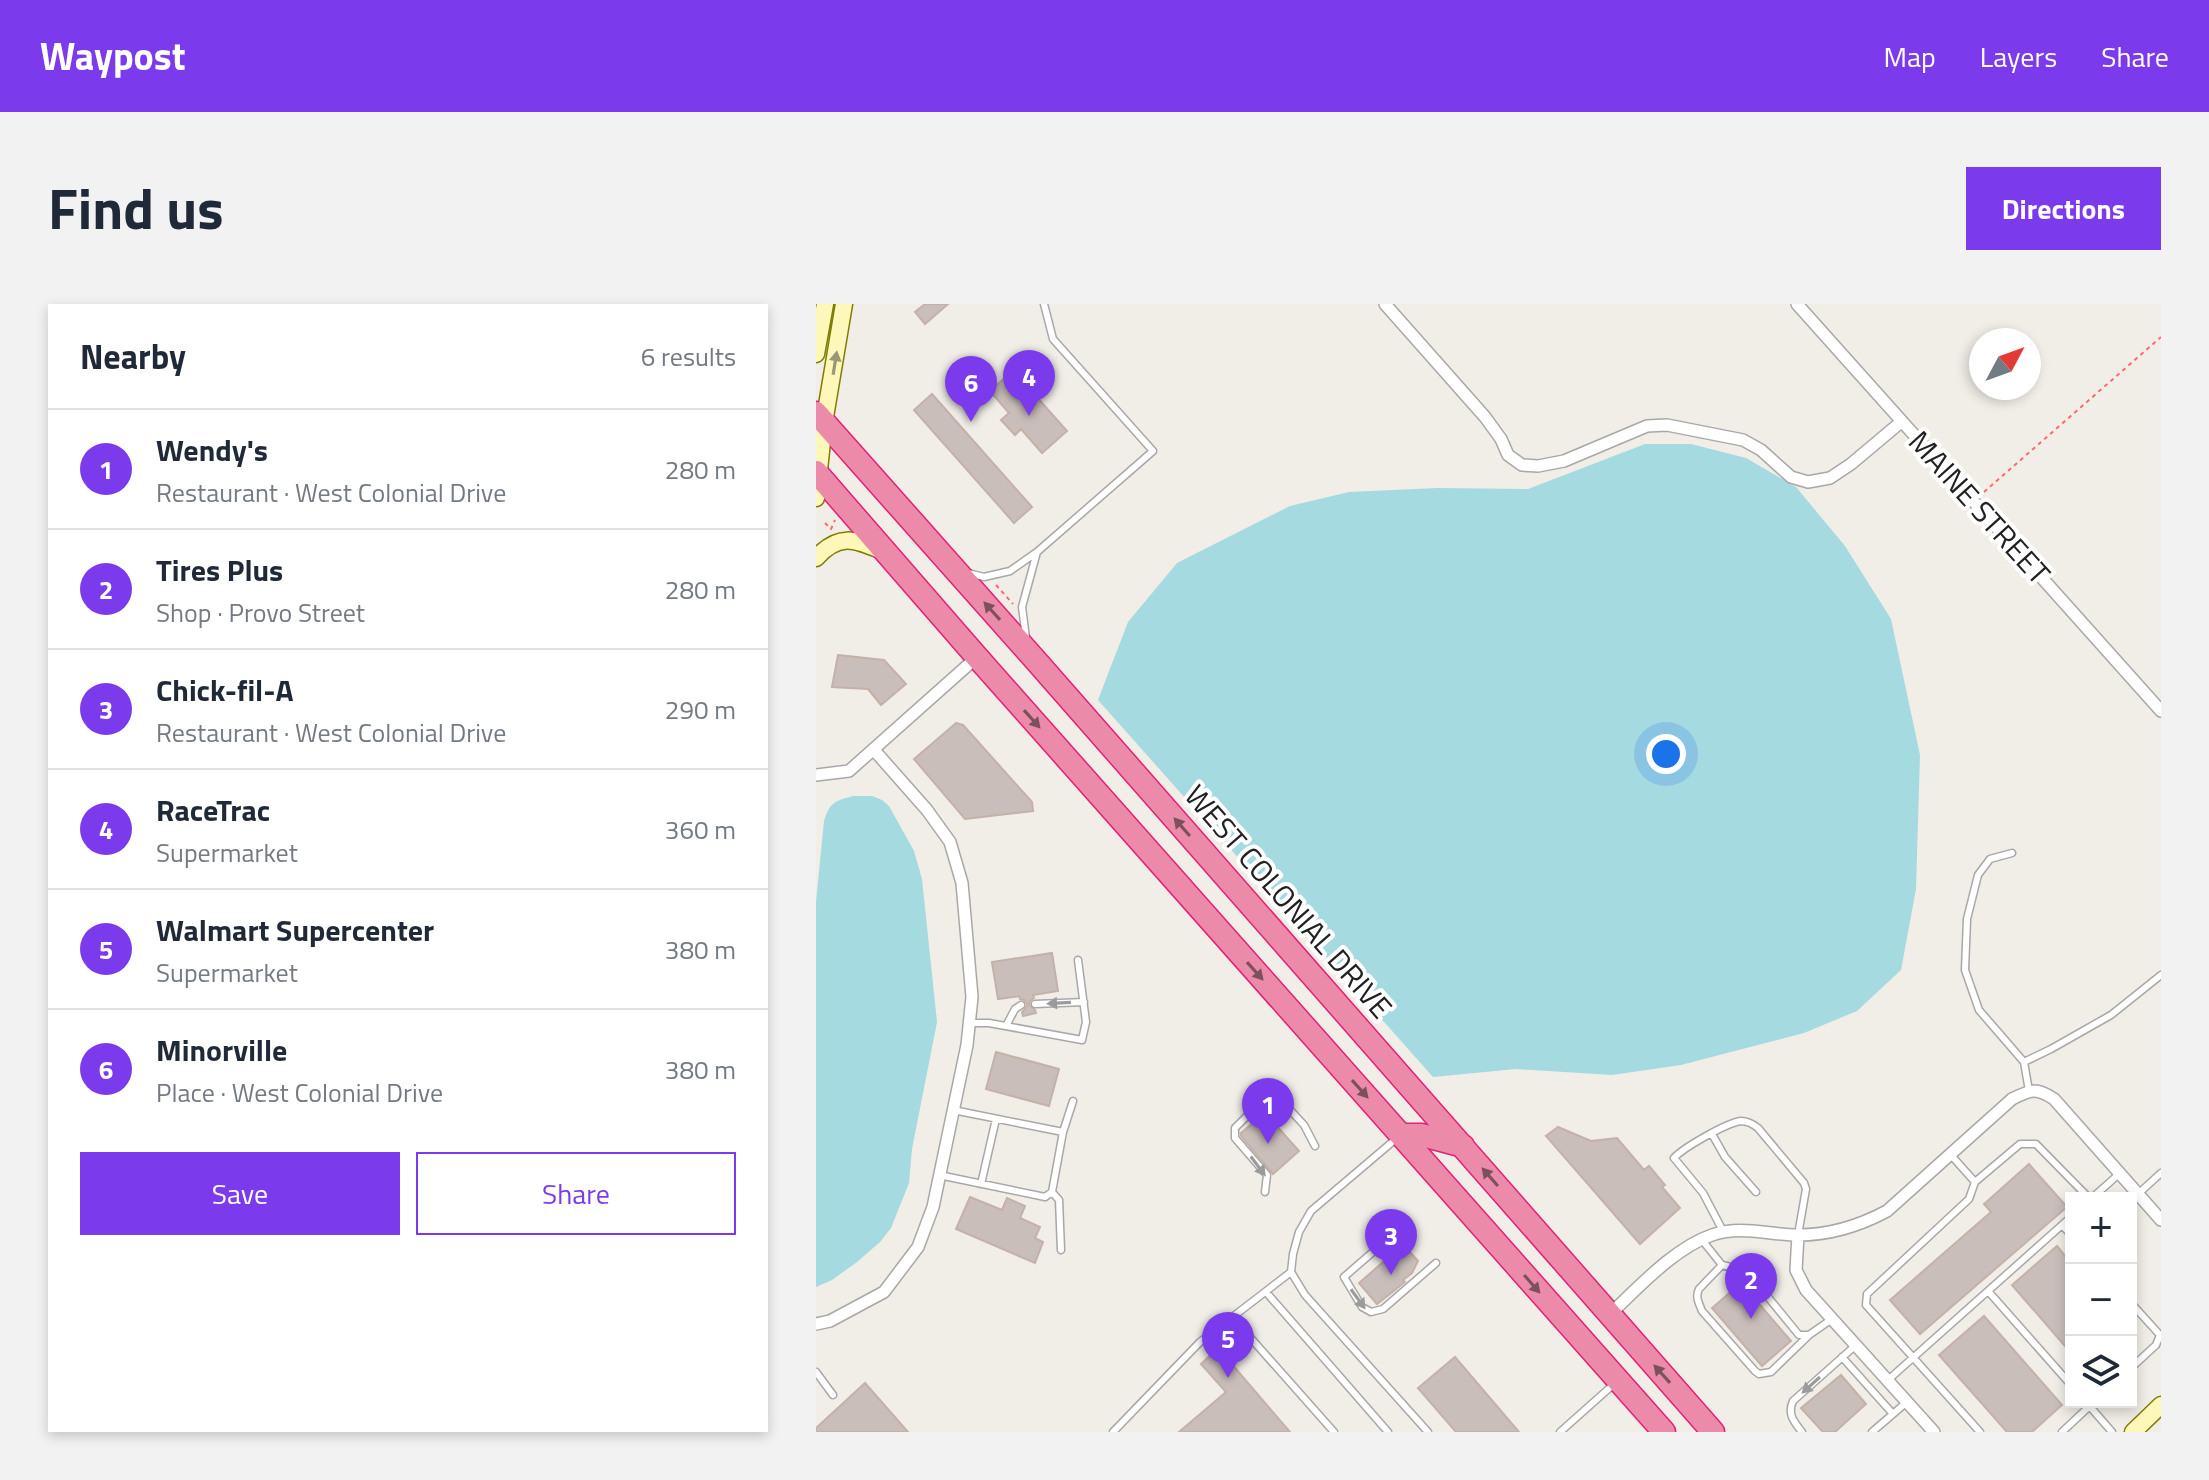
<!DOCTYPE html>
<meta charset="utf-8">
<style>
:root{--surface:#fff;--page:#f2f2f3;--text:#1f2937;--muted:#747a83;--line:#e0e1e3;--accent:#7c3aed}
body{margin:0;font-family:"Titillium Web",sans-serif;background:var(--page);color:var(--text)}
.controls{position:absolute;right:24px;bottom:24px;display:grid;overflow:hidden;border-radius:0px;box-shadow:0 4px 12px #0003}
.controls button{width:72px;height:72px;display:grid;place-items:center;padding:0;border:0;border-bottom:2px solid var(--line);background:var(--surface);color:var(--text);font:40px sans-serif}
.compass{position:absolute;left:1153px;top:24px;width:72px;height:72px;border-radius:50%;background:var(--surface);box-shadow:0 4px 12px #0003;rotate:49deg}
.you{position:absolute;left:850px;top:450px;width:28px;height:28px;margin:-20px;border:6px solid #fff;border-radius:50%;background:#1a73e8;box-shadow:0 0 0 12px #1a73e833}
.badge{display:grid;place-items:center;width:52px;height:52px;border-radius:50%;background:var(--accent);color:#fff;font-size:26px;font-weight:700}
.pin{position:absolute;translate:-50% -66px;filter:drop-shadow(0 2px 4px #0008)}
.pin::after{content:'';position:absolute;top:42px;width:28px;height:24px;background:inherit;clip-path:polygon(0 0,100% 0,50% 100%)}
.list{margin:0;padding:0;list-style:none}
h2{display:flex;justify-content:space-between;align-items:center;height:104px;margin:0;padding:0 32px;font-size:34px}
h2 small{font-size:26px;font-weight:400;color:var(--muted)}
.list li{display:grid;grid-template-columns:52px 1fr auto;gap:24px;align-items:center;box-sizing:border-box;height:120px;padding:0 32px;border-top:2px solid var(--line)}
.list b{display:block;font-size:30px;white-space:nowrap}
.list p{margin:0;font-size:26px;white-space:nowrap;color:var(--muted)}
.list em{font-size:26px;font-style:normal;color:var(--muted)}
.actions{display:flex;gap:16px;padding:24px 32px}
.actions a{flex:1;padding:18px 0;border:2px solid var(--accent);border-radius:0px;text-align:center;font-size:28px;color:var(--accent)}
.actions .main{background:var(--accent);color:#fff}
.icon{flex:none;width:44px;height:44px;fill:none;stroke:currentColor;stroke-width:2;stroke-linecap:round;stroke-linejoin:round}
.map{position:relative;flex:none;width:1345px;height:1128px;overflow:hidden;border-radius:0px}
header{display:flex;align-items:center;gap:48px;box-sizing:border-box;height:112px;padding:0 40px;background:var(--accent);color:#fff}
header strong{font-size:38px}
nav{display:flex;gap:44px;margin-inline-start:auto;font-size:28px}
.intro{display:flex;align-items:center;justify-content:space-between;box-sizing:border-box;height:192px;padding:0 48px}
h1{margin:0;font-size:56px}
.button{padding:20px 36px;border-radius:0px;background:var(--accent);color:#fff;font-size:28px;font-weight:700}
main{display:flex;gap:48px;padding:0 48px}
aside{flex:1;background:var(--surface);border-radius:0px;box-shadow:0 4px 12px #0003}
.map>svg:first-child{display:block}
.water{fill:#a5dae1}
.building{fill:#cabeba;stroke:#c4b1a8;stroke-width:2}
.lines{fill:none;stroke-linecap:round;stroke-linejoin:round}
.lane-casing{stroke:#a8a8a8;stroke-width:9}
.street-casing{stroke:#a8a8a8;stroke-width:14}
.secondary-casing{stroke:#7f7e00;stroke-width:19}
.highway-casing{stroke:#e51f7a;stroke-width:25}
.path{stroke:#ff6a6c;stroke-width:2;stroke-dasharray:4 4;stroke-linecap:butt}
.lane{stroke:#fff;stroke-width:6}
.street{stroke:#fff;stroke-width:11}
.secondary{stroke:#fdf8b9;stroke-width:16}
.highway{stroke:#ec8ba9;stroke-width:22}
.oneway{fill:#9a9775}
.oneway2{fill:#7c515e}
.oneway3{fill:#9b9b9b}
.labels{text-anchor:middle;stroke-width:8;stroke-linejoin:round;paint-order:stroke}
.street-label{font-size:30px;fill:#212121;stroke:#fff}
</style>
<header>
<strong>Waypost</strong>
<nav><a>Map</a><a>Layers</a><a>Share</a></nav>
</header>
<div class="intro"><h1>Find us</h1><a class="button">Directions</a></div>
<main>
<aside>
<h2>Nearby<small>6 results</small></h2>
<ul class="list">
<li><span class="badge">1</span><div><b>Wendy's</b><p>Restaurant · West Colonial Drive</p></div><em>280 m</em></li>
<li><span class="badge">2</span><div><b>Tires Plus</b><p>Shop · Provo Street</p></div><em>280 m</em></li>
<li><span class="badge">3</span><div><b>Chick-fil-A</b><p>Restaurant · West Colonial Drive</p></div><em>290 m</em></li>
<li><span class="badge">4</span><div><b>RaceTrac</b><p>Supermarket</p></div><em>360 m</em></li>
<li><span class="badge">5</span><div><b>Walmart Supercenter</b><p>Supermarket</p></div><em>380 m</em></li>
<li><span class="badge">6</span><div><b>Minorville</b><p>Place · West Colonial Drive</p></div><em>380 m</em></li>
</ul>
<div class="actions"><a class="main">Save</a><a>Share</a></div>
</aside>
<div class="map">
<svg width="1345" height="1128" viewBox="0 0 1345 1128">
<rect width="100%" height="100%" fill="#f1ede7"/>
<!-- water -->
<path class="water" d="M 829,140 L 875,140 L 930,154 L 980,183 L 1029,242 L 1075,315 L 1104,451 L 1100,585 L 1085,666 L 1041,707 L 988,729 L 865,761 L 796,771 L 700,765 L 617,773 L 282,396 L 312,318 L 361,259 L 474,202 L 533,188 L 621,184 L 712,185 Z
M 37,492 L 56,492 L 66,496 L 73,502 L 98,547 L 106,575 L 121,718 L 96,845 L 93,879 L 75,924 L 64,938 L 41,958 L 16,976 L 0,983 L 0,598 L 8,517 C 14,498 19,497 37,492 Z"/>
<!-- building -->
<path class="building" d="M 109,0 L 132,0 L 109,20 L 99,8 Z
M 192,71 L 198,78 L 204,74 L 251,127 L 226,149 L 205,125 L 199,131 L 185,116 L 193,109 L 174,87 Z
M 116,90 L 216,203 L 198,219 L 98,106 Z
M 22,351 L 68,356 L 90,380 L 65,401 L 52,385 L 16,383 Z
M 140,419 L 147,421 L 216,498 L 217,507 L 149,515 L 98,455 Z
M 236,649 L 242,687 L 217,691 L 218,694 L 214,697 L 213,701 L 219,706 L 220,709 L 207,712 L 206,708 L 210,704 L 211,700 L 208,696 L 204,695 L 203,692 L 182,695 L 176,658 Z
M 180,748 L 243,765 L 233,802 L 170,785 Z
M 449,809 L 483,847 L 457,870 L 425,832 L 425,829 Z
M 742,823 L 775,837 L 801,834 L 828,866 L 833,862 L 849,881 L 846,883 L 864,904 L 824,940 L 730,832 Z
M 1213,860 L 1251,903 L 1104,1030 L 1074,996 L 1175,908 L 1168,900 Z
M 154,893 L 186,906 L 191,894 L 209,902 L 204,914 L 224,923 L 219,934 L 227,938 L 219,959 L 140,925 Z
M 1241,942 L 1255,959 L 1255,1049 L 1196,981 Z
M 588,947 L 590,950 L 593,947 L 602,957 L 596,969 L 587,976 L 589,978 L 561,1000 L 543,979 L 574,952 L 576,953 Z
M 925,979 L 975,1037 L 946,1062 L 896,1004 Z
M 1168,1012 L 1246,1101 L 1216,1128 L 1191,1128 L 1123,1051 Z
M 402,1044 L 474,1128 L 363,1128 L 410,1088 L 385,1060 Z
M 639,1053 L 703,1128 L 640,1128 L 602,1084 Z
M 1025,1071 L 1050,1100 L 1019,1128 L 1007,1128 L 985,1104 Z
M 49,1079 L 92,1128 L 0,1128 L 0,1124 Z"/>
<g class="lines">
<!-- lane casing -->
<g class="lane-casing">
<path id="lane" d="M 152,269 L 168,273 L 194,267 L 221,248 L 337,147 L 237,35 L 228,0
M 210,334 L 206,303 L 221,248
M 1196,549 L 1174,555 L 1162,571 L 1151,615 L 1149,666 L 1163,706 L 1208,758 L 1213,787
M 219,700 L 268,698
M 154,719 L 173,719 L 266,736 L 270,718 L 262,656
M 190,722 L 199,705 L 205,701
M 1208,758 L 1235,745 L 1295,711 L 1345,671
M 247,828 L 257,797
M 896,830 L 909,853 L 940,888
M 581,834 L 495,907 L 483,928 L 477,950 L 475,968 L 489,991 L 612,1128
M 1134,850 L 1159,878
M 123,871 L 229,893 L 236,888 L 247,828 L 137,806
M 165,880 L 180,815
M 236,888 L 243,896 L 245,946
M 449,888 L 451,871 L 419,834 L 419,824 L 448,795 L 463,794 L 488,821 L 499,842
M 1322,890 L 1345,869
M 1276,894 L 1303,870
M 588,921 L 528,973 L 546,1003 L 555,1008 L 567,1005 L 620,959
M 1246,921 L 1255,931
M 908,929 L 887,889 L 858,854 C 867,844 910,819 925,817 C 932,817 937,820 942,824 L 988,879 L 990,885 L 982,931
M 886,936 L 906,961 L 927,966 L 938,976 L 983,1031 L 993,1031 L 1016,1015
M 906,961 L 883,985 C 879,993 883,999 886,1007 L 939,1067 L 943,1070 L 955,1068 L 993,1031
M 1172,987 L 1255,1081
M 450,988 L 572,1128
M 1315,999 L 1344,1031 L 1340,1041 L 1315,1064
M 416,1013 L 518,1128
M 1026,1053 L 1077,1110
M 0,1068 L 17,1091
M 1072,1076 L 1255,913
M 1270,1098 L 1296,1128
M 297,1128 L 384,1038 L 475,968
M 744,1128 L 798,1080
M 986,1128 C 978,1118 971,1110 977,1097 L 1040,1041
M 1056,1128 L 1091,1098
M 1164,1128 L 1050,1001 L 1051,990 L 1153,895 L 1159,878 L 1204,840 L 1220,840 L 1273,894
M 1246,1128 L 1278,1098"/>
</g>
<!-- street casing -->
<g class="street-casing">
<path id="street" d="M 569,0 L 669,113 L 685,135 L 692,151 L 706,161 L 722,162 L 748,157 L 831,122 L 851,121 L 927,136 L 945,146 L 975,173 L 992,178 L 1014,174 L 1035,160 L 1085,118
M 981,0 L 1345,407
M 0,471 L 33,467 L 161,353
M 982,931 L 980,966 L 990,986 L 1118,1128
M 793,1011 C 822,984 858,944 896,931 C 925,921 953,931 982,931 C 1014,931 1043,922 1071,907 L 1196,795 C 1214,786 1220,783 1238,795 L 1345,916
M 0,1020 L 14,1017 L 68,988 L 102,943 L 117,903 L 151,741 L 156,693 L 146,579 L 134,538 L 111,506 L 58,446"/>
</g>
<!-- secondary casing -->
<g class="secondary-casing">
<path id="secondary" d="M 0,50 L 9,0
M 0,194 L 8,119 L 28,0
M 0,254 C 23,229 38,235 66,247
M 1317,1128 L 1345,1101"/>
</g>
<!-- highway casing -->
<g class="highway-casing">
<path id="highway" d="M 0,109 L 222,359 L 897,1128
M 0,168 L 161,353 L 848,1128
M 585,831 L 606,831 L 647,842"/>
</g>
<!-- path -->
<path class="path" d="M 1168,188 L 1345,33
M 9,219 L 15,225 L 19,216
M 180,281 L 197,300"/>
<!-- lane -->
<use href="#lane" class="lane"/>
<!-- street -->
<use href="#street" class="street"/>
<!-- secondary -->
<use href="#secondary" class="secondary"/>
<!-- highway -->
<use href="#highway" class="highway"/>
</g>
<!-- one-way arrows -->
<defs><path id="oneway-solid" d="M-6-.8H1V-3.2L6.5 0L1 3.2V.8H-6Z" transform="scale(2)"/></defs>
<use class="oneway" href="#oneway-solid" transform="translate(19 59) rotate(-81)"/>
<g class="oneway2">
<use href="#oneway-solid" transform="translate(176 307) rotate(-132)"/>
<use href="#oneway-solid" transform="translate(216 415) rotate(48)"/>
<use href="#oneway-solid" transform="translate(366 523) rotate(-131)"/>
<use href="#oneway-solid" transform="translate(439 667) rotate(48)"/>
<use href="#oneway-solid" transform="translate(544 785) rotate(48)"/>
<use href="#oneway-solid" transform="translate(674 873) rotate(-131)"/>
<use href="#oneway-solid" transform="translate(716 980) rotate(49)"/>
<use href="#oneway-solid" transform="translate(846 1070) rotate(-132)"/>
</g>
<g class="oneway3">
<use href="#oneway-solid" transform="translate(243 699) rotate(177)"/>
<use href="#oneway-solid" transform="translate(442 862) rotate(53)"/>
<use href="#oneway-solid" transform="translate(542 995) rotate(54)"/>
<use href="#oneway-solid" transform="translate(995 1081) rotate(138)"/>
</g>
<g class="labels">
<!-- street labels -->
<g class="street-label">
<text transform="translate(1163 204) rotate(48)" y="10">MAINE STREET</text>
<text transform="translate(472 598) rotate(49)" y="10">WEST COLONIAL DRIVE</text>
</g>
</g>
</svg>
<div class="controls">
<button>+</button>
<button>−</button>
<button><svg class="icon" aria-label="layers" viewBox="0 0 24 24"><path d="M12 4l9 5-9 5-9-5zM3 14l9 5 9-5"/></svg></button>
</div>
<svg class="compass" viewBox="-18 -18 36 36"><path d="M0-13l5 13h-10z" fill="#e53935"/><path d="M0 13l5-13h-10z" fill="#747a83"/></svg>
<div class="you"></div>
<div class="pin badge" style="left:452px;top:840px">1</div>
<div class="pin badge" style="left:935px;top:1015px">2</div>
<div class="pin badge" style="left:575px;top:971px">3</div>
<div class="pin badge" style="left:213px;top:112px">4</div>
<div class="pin badge" style="left:412px;top:1074px">5</div>
<div class="pin badge" style="left:155px;top:118px">6</div>
</div>
</main>
